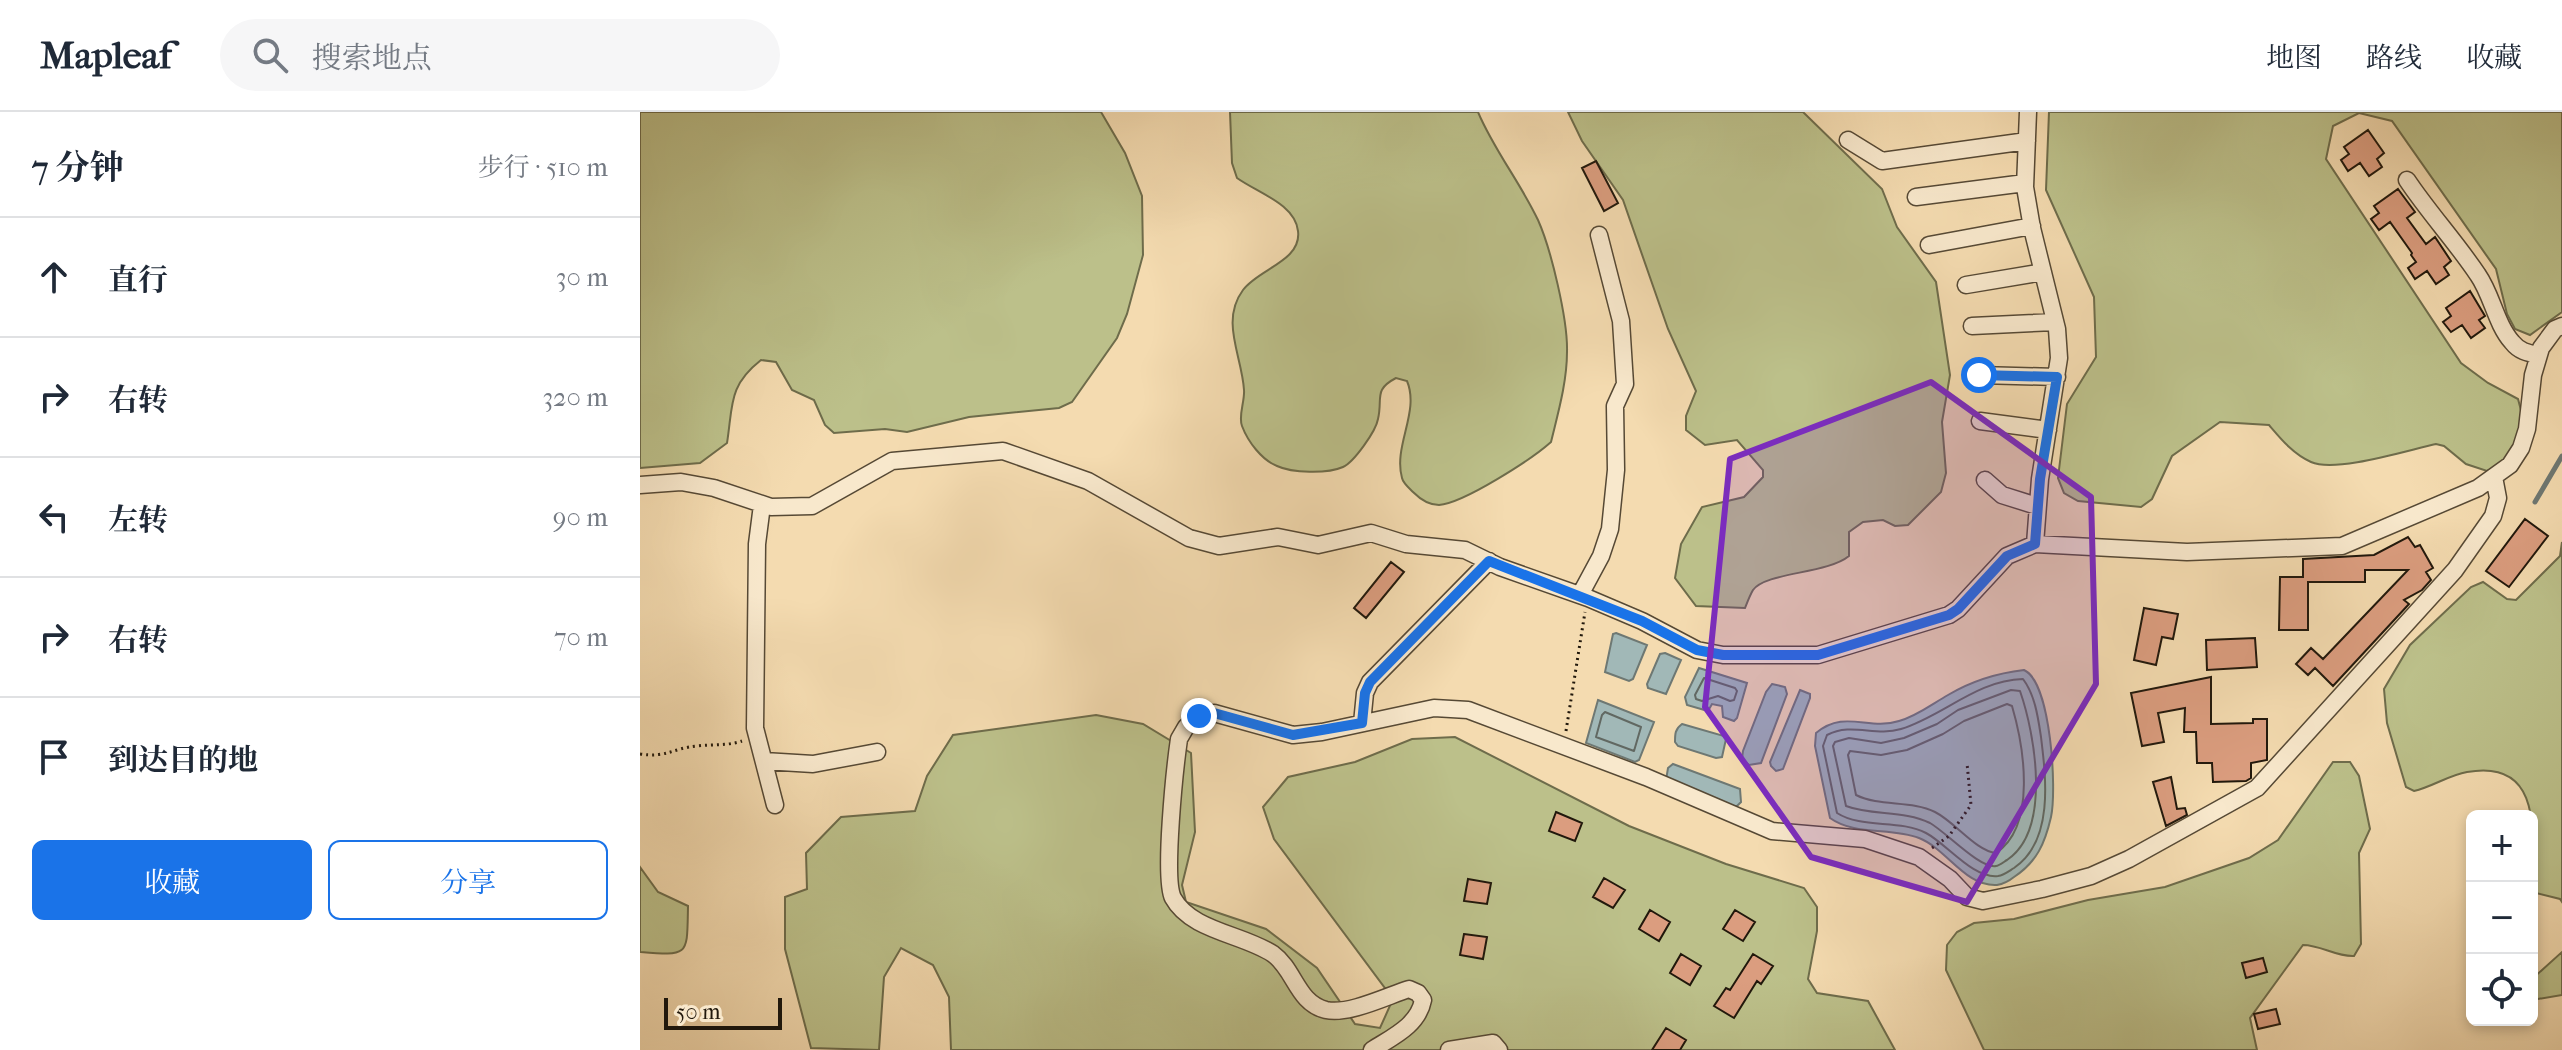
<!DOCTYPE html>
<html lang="zh">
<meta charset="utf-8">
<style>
:root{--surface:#fff;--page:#f6f6f7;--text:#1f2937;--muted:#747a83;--line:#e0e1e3;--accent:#1a73e8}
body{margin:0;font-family:"IM FELL French Canon","Noto Serif SC",serif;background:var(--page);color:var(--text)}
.controls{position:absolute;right:24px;bottom:24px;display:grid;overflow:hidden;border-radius:12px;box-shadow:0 4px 12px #0003}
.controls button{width:72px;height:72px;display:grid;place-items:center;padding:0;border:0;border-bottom:2px solid var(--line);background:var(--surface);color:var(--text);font:40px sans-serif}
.scale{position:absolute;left:24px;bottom:20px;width:118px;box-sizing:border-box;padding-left:8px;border:4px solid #21180c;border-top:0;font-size:22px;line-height:28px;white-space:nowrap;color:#21180c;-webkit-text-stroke:6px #f8e8cc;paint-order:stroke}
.stop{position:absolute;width:24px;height:24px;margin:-18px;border:6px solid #1a73e8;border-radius:50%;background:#fff}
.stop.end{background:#1a73e8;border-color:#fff;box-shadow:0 2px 8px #0008}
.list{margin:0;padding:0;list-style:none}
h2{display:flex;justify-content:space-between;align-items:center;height:104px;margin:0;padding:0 32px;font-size:34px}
h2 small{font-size:26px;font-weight:400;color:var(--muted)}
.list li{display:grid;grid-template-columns:52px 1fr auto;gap:24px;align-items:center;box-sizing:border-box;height:120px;padding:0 32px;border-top:2px solid var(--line)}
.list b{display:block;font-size:30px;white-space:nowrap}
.list em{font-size:26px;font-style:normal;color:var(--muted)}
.actions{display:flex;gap:16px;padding:24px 32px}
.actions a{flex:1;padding:18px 0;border:2px solid var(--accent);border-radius:12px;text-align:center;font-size:28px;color:var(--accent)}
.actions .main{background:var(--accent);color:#fff}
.icon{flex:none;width:44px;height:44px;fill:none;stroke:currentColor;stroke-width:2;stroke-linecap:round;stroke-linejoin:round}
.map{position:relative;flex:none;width:1922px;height:938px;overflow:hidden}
header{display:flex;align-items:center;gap:48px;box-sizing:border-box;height:112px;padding:0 40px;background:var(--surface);border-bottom:2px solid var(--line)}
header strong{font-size:38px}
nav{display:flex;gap:44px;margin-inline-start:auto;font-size:28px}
.search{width:560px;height:72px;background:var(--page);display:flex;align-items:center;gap:20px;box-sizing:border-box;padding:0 28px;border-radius:44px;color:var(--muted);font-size:30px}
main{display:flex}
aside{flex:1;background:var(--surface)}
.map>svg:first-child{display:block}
.green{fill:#bcc08a;stroke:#6e6c4b;stroke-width:2}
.water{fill:#a1b8b7;stroke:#6e7873;stroke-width:2}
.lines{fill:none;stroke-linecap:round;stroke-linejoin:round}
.shore{stroke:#616862;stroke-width:2}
.stream{stroke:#6e7873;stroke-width:5}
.building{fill:#db9d7f;stroke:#21180c;stroke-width:2}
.minor-casing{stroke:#564935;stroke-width:19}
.path{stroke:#21180c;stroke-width:3;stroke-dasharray:2 4;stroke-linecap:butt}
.minor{stroke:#f8e8cc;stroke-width:16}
.route{stroke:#1a73e8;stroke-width:10}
.marked{fill:#7b2cbf;fill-opacity:0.2;stroke:#7b2cbf;stroke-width:6;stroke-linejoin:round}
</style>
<header>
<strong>Mapleaf</strong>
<div class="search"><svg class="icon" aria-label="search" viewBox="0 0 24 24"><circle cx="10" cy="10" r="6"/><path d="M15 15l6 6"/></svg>搜索地点</div>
<nav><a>地图</a><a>路线</a><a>收藏</a></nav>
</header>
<main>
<aside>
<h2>7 分钟<small>步行 · 510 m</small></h2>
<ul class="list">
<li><svg class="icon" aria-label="ahead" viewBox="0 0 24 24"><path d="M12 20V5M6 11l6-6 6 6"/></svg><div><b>直行</b></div><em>30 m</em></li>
<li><svg class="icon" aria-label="right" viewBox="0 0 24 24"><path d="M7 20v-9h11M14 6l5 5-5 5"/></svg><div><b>右转</b></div><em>320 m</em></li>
<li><svg class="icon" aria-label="left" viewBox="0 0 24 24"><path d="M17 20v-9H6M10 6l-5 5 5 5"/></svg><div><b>左转</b></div><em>90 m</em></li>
<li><svg class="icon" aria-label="right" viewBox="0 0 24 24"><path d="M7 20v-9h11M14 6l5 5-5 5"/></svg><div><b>右转</b></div><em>70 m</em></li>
<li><svg class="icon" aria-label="arrive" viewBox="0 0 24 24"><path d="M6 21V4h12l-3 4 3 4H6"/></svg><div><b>到达目的地</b></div></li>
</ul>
<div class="actions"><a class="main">收藏</a><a>分享</a></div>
</aside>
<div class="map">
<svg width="1922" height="938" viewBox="0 0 1922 938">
<rect width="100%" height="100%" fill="#f4dbb0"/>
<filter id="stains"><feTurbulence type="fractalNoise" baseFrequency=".0025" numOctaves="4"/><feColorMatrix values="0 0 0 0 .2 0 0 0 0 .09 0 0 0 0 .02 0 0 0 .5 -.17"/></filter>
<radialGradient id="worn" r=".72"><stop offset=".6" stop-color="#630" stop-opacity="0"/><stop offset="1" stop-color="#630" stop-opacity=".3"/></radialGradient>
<!-- green -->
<path class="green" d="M 0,0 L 461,0 L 485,41 L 502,84 L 503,143 L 487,202 L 477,226 L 432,290 L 419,296 L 329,305 L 267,320 L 245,317 L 194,321 L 185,313 L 174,288 L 152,278 L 136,250 L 121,248 C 88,274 93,293 87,331 L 60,351 L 0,356 Z
M 590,0 L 838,0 C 854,38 880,70 898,108 C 911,137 928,208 927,240 C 927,270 918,301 911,330 C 892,347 824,391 799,393 C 788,393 780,387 773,380 C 769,376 763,371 762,366 C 753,334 780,300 767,269 L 756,266 C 733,278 743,286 738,307 C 736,319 714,350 703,355 C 687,362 652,361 637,354 C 622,348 608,330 602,314 C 598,304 605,289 604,278 C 602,244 580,209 603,178 C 618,157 662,149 658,119 C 655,92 618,81 597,66 L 592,51 Z
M 928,0 L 1163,0 L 1242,77 L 1257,115 L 1296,170 L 1310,263 L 1302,310 L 1306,361 L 1301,380 L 1268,413 L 1255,414 L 1243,408 L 1223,410 L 1209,420 L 1209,444 C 1187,462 1126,460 1113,478 C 1110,483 1107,491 1105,496 L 1056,494 L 1035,466 L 1041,432 L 1062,395 L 1104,385 L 1123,365 L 1123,358 L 1097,328 L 1065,333 L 1046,318 L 1046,304 L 1056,279 L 1028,217 L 983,88 L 942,29 Z
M 1409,0 L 1922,0 L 1922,200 L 1890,223 L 1875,217 L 1867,202 L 1856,157 L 1752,9 L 1719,1 L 1693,14 L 1686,47 L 1821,251 L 1848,271 L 1878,287 L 1886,317 L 1866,350 L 1847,359 L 1826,352 L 1804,334 L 1796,332 C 1768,338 1696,361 1671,350 C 1653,342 1641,327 1629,313 L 1580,310 L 1532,344 L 1512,387 L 1501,395 L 1438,389 L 1424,381 L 1418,366 L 1427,292 L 1456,245 L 1454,185 L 1406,78 Z
M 1922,430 L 1922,790 L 1920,787 L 1892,780 C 1892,728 1906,646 1827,660 C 1809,663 1792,675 1774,679 L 1766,675 L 1747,611 L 1744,577 L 1770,533 L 1831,475 L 1843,470 L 1867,487 L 1876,488 L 1920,444 Z
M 456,603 L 503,612 L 551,641 L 555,720 L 542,773 L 546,790 L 626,817 L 677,856 L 715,912 L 740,916 L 753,887 L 634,727 L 623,695 L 648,665 L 715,650 L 772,627 L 815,625 L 989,714 L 1086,752 L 1164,776 L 1177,795 L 1177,819 L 1168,867 L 1177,881 L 1228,889 L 1255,938 L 311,938 L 309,885 L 293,853 L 261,836 L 244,865 L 239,938 L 171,936 L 145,837 L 145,785 L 167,777 L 166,741 L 201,705 L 275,699 L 287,664 L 313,623 Z
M 1693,650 L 1710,650 L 1719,664 L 1730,717 L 1719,741 L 1721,832 L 1714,844 C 1696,845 1681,833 1663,833 L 1610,906 L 1617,938 L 1344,938 L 1306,858 L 1307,833 L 1317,820 L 1334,811 L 1374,807 L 1448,788 L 1525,775 L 1609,746 L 1638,728 Z
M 0,755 L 18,780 L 48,794 C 47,844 50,844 0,840 Z
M 1922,840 L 1922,883 L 1892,888 L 1892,867 Z"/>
<!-- water -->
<path class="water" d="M 976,521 L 1007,533 L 993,567 L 989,569 L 965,560 L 973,522 Z
M 1025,541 L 1041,548 L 1026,582 L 1008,576 L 1007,572 L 1020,542 Z
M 1059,556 L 1107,571 L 1097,606 L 1094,609 L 1083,605 L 1082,594 L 1072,592 L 1068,599 L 1047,593 L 1045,585 Z
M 1384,558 C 1411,570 1417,678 1411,705 C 1405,731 1397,750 1374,765 C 1369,769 1363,772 1357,773 C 1325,775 1307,737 1279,726 C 1251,715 1215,724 1190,706 L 1175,634 L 1176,621 C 1205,597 1228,619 1259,609 C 1277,604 1292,592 1308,583 C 1330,570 1358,561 1384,558 Z
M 1132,572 L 1145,575 L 1147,582 L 1121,651 L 1109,653 L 1102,647 L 1103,639 L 1126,580 Z
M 1160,578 L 1170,582 L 1170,586 L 1143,657 L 1136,659 L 1131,654 L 1130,650 Z
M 958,588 L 1014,610 L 999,648 L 995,650 L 946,631 Z
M 1042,612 L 1084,624 L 1086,627 L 1082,645 L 1076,646 L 1038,634 L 1035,630 C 1035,622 1035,617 1042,612 Z
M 1033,652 L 1100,677 L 1101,690 L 1097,694 L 1093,694 L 1026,668 L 1028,656 Z"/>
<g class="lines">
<!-- shore -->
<path class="shore" d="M 1064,566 L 1095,576 L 1097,579 L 1094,588 L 1090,589 L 1078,584 L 1062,589 L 1056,587 L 1055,583 Z
M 1383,567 C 1395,583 1398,605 1401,625 C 1406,666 1414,729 1374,756 C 1369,759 1364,763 1358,764 C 1333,767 1307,732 1286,721 C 1259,707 1222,717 1197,701 L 1183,634 L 1187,623 C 1212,610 1235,625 1261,617 C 1303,604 1337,568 1383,567 Z
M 1371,578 L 1380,579 C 1395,622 1412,718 1367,748 C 1365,749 1359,754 1356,754 C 1340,757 1306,720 1290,711 C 1264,698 1232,704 1206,694 L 1193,634 L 1195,630 L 1209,626 L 1241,631 L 1264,626 L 1297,612 L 1318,598 Z
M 1367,592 L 1372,594 C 1384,635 1397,714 1356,741 C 1336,739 1315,710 1295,700 C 1271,688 1240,695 1216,683 L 1208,643 L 1210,639 L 1241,643 L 1267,638 L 1303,622 L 1324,609 Z
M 965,600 L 1001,615 L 994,639 L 956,625 L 962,603 Z"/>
<!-- stream -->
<path class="stream" d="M 1895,390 L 1922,344"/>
</g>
<!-- building -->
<path class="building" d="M 1728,18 L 1744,41 L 1737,47 L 1742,55 L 1729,64 L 1720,51 L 1708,59 L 1701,48 L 1709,42 L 1704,35 Z
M 956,49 L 978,91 L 964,99 L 942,56 Z
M 1758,77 L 1775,100 L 1767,106 L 1786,132 L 1795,125 L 1811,149 L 1804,155 L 1809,163 L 1796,172 L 1787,159 L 1775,167 L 1768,156 L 1776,150 L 1771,143 L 1772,141 L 1750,110 L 1739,118 L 1731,107 L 1739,101 L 1734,94 Z
M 1830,179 L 1845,204 L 1839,208 L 1845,216 L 1831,226 L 1822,213 L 1811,220 L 1803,210 L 1811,204 L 1806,196 Z
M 1885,407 L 1908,424 L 1869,475 L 1846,459 Z
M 1768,425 L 1775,435 L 1780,433 L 1793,456 L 1786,460 L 1791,468 L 1782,478 L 1764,488 L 1769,492 L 1693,574 L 1675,556 L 1668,563 L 1656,552 L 1671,536 L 1683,547 L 1768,458 L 1725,458 L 1725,470 L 1668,470 L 1668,518 L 1639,518 L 1640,465 L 1663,465 L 1663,447 L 1734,443 Z
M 751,450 L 764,460 L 726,506 L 714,496 Z
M 1504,496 L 1538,502 L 1533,527 L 1522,525 L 1516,553 L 1494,548 Z
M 1615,526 L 1617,555 L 1567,558 L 1566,528 Z
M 1571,565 L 1571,612 L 1613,611 L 1613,607 L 1627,607 L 1627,648 L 1611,651 L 1611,666 L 1606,669 L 1573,670 L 1572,651 L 1557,651 L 1556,620 L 1544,620 L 1545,596 L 1518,601 L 1524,630 L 1502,634 L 1491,581 Z
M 1531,665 L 1537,697 L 1545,696 L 1547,703 L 1526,714 L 1513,670 Z
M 916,700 L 942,711 L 935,729 L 909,719 Z
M 964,766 L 985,778 L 973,796 L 953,785 Z
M 828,767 L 851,771 L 847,792 L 824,789 Z
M 1010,798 L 1030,810 L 1019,829 L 999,817 Z
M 1095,798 L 1115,810 L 1103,829 L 1083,817 Z
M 824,822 L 847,825 L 843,847 L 820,843 Z
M 1041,842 L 1061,854 L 1050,873 L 1030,861 Z
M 1113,842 L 1133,854 L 1121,872 L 1117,869 L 1094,906 L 1074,894 L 1086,876 L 1090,878 Z
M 1623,846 L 1627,860 L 1606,866 L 1602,851 Z
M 1636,897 L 1640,912 L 1618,917 L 1614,902 Z
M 1026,916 L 1046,928 L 1040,938 L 1012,938 Z"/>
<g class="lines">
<!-- minor casing -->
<g class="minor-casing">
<path id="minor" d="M 1388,0 L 1385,75 L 1392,116 L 1417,217 L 1419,246 L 1400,367 L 1395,432
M 1208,28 L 1242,49 L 1387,29
M 1767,68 C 1789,101 1816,130 1838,163 C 1852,183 1856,212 1872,230 C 1879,239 1887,241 1899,243
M 1276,85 L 1385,71
M 1289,133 L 1392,114
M 1326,173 L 1403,160
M 1332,214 L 1415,210
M 1339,263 L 1417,265
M 1340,309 L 1408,318
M 1345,368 L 1362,383 L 1397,394
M 0,373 L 41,370 L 74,376 L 131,395 L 172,394 L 252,349 L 363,339 L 448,369 L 549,426 L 579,434 L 638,425 L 678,433 L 731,421 L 766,432 L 825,438 L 860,455 L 948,486 L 1002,509 L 1057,538 L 1083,543 L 1178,543 L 1309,503 L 1318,497 L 1367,444 L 1395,432 L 1547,440 L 1702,434 L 1838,376 L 1870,353 L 1881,336 L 1887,317 L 1893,263 L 1901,236 L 1915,217 L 1922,214
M 122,393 L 117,432 L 115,616 L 135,693
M 940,483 L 961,444 L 970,417 L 976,358 L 975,294 L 985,272 L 981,209 L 959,123
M 722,611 L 725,581 L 730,570 L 849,449
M 124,649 L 173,652 L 237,640
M 732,938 C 752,925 778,914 783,888 L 778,881 L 769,877 C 747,884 709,903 686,898 C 657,891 655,858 633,842 C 603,822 551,819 533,786 C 523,766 535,655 539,627 L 546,615 L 559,604 L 574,601 L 653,623 L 682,620 L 794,596 L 828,598 L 1006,665 L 1132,719 L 1225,727 L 1279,745 L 1310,767 L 1327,785 L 1343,789 L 1402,777 L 1451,764 L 1489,747 L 1617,676 L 1815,458 L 1853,404 L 1858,386 L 1854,365
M 809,938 L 853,931 L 859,938"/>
</g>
<!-- path -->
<path class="path" d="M 926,619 L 945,500
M 0,642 C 27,646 33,636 57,634 C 73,632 87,634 102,629
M 1292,736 L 1309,724 L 1331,693 L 1327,651"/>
<!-- minor -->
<use href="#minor" class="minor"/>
</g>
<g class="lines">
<!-- route -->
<path class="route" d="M 559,604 L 574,601 L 653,623 L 722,611 L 725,581 L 730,570 L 849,449 L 1002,509 L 1057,538 L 1083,543 L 1178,543 L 1309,503 L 1318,497 L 1367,444 L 1395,432 L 1400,367 L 1417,265 L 1339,263"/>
</g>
<!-- marked area -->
<path class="marked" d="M 1291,270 L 1451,385 L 1456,572 L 1327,790 L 1171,745 L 1065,595 L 1090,347 Z"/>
<rect width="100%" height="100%" filter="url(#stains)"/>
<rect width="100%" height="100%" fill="url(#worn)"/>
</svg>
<div class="controls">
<button>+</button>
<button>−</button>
<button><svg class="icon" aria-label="locate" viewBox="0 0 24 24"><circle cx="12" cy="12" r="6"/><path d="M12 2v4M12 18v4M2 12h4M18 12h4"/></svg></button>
</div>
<div class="scale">50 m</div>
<div class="stop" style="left:1339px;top:263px"></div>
<div class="stop end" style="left:559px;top:604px"></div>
</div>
</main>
